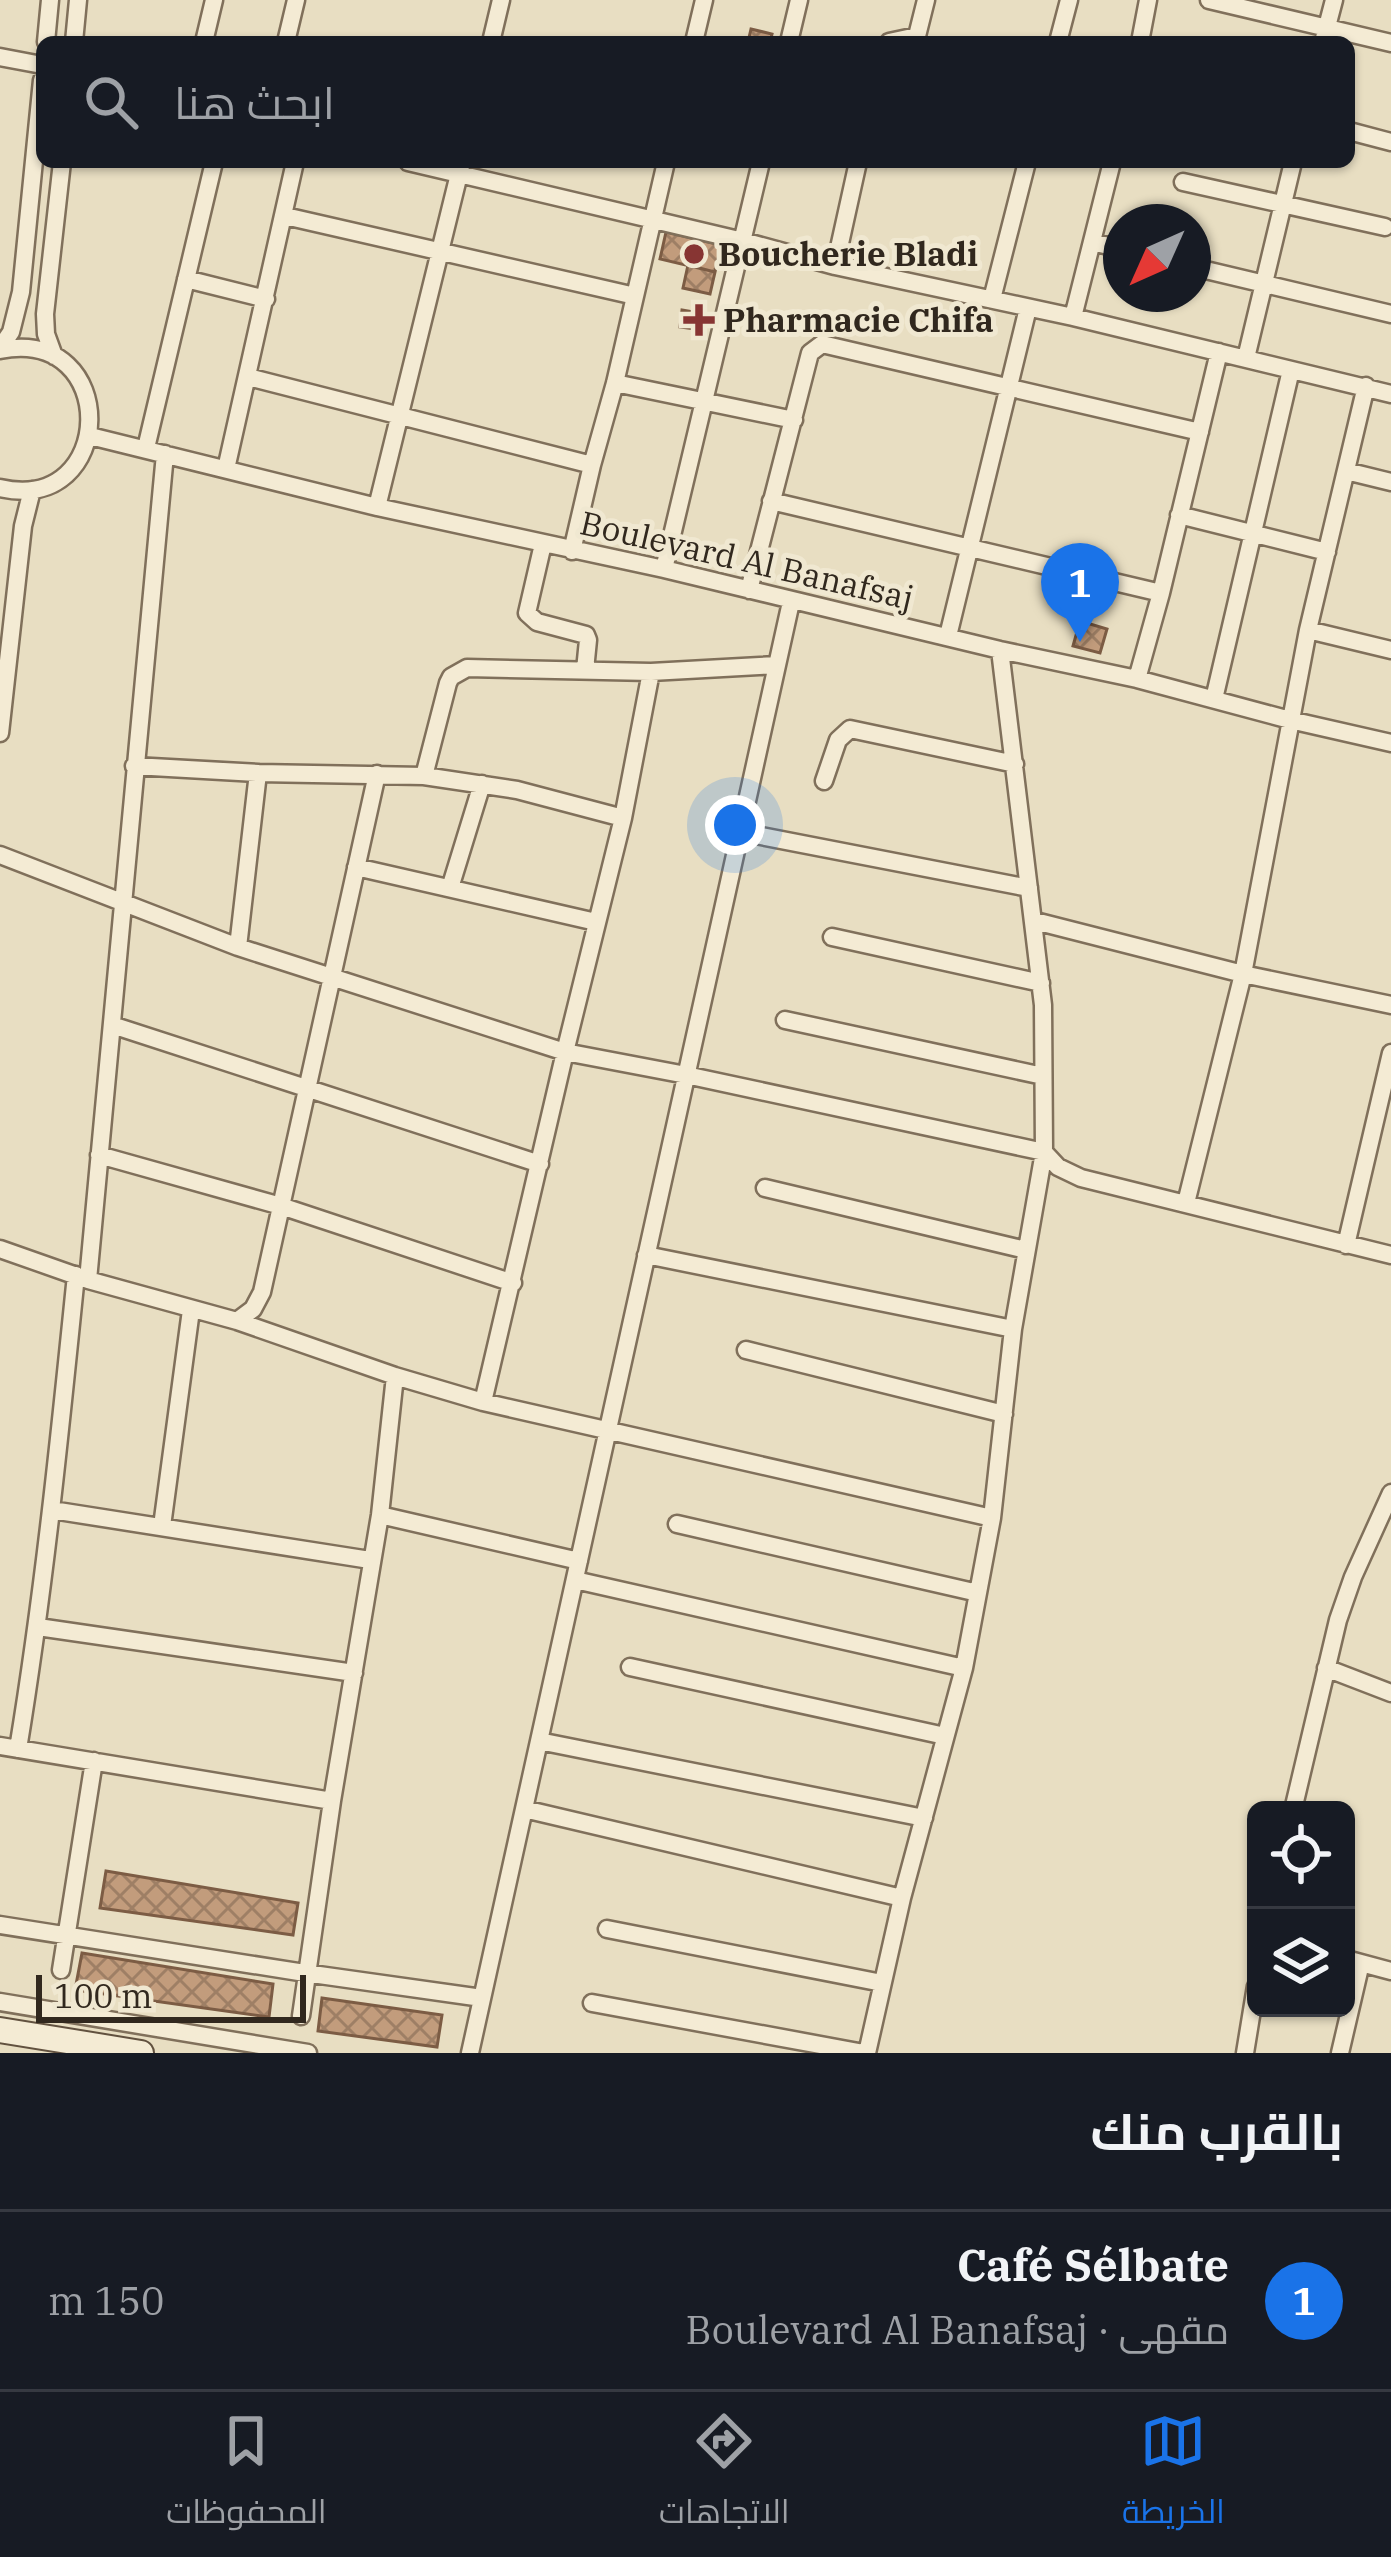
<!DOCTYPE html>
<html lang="ar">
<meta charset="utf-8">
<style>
:root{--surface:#171b24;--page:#242831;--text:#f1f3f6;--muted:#9ea1a6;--line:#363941;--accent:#1a73e8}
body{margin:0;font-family:"IBM Plex Serif",Cairo,serif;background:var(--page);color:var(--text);direction:rtl}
.controls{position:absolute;right:36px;bottom:36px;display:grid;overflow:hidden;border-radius:18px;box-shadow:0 3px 9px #0004}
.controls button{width:108px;height:108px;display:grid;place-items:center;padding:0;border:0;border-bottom:3px solid var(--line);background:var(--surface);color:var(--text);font:60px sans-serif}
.compass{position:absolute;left:1103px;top:204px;width:108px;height:108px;border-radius:50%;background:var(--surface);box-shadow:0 3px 9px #0004;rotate:225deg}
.scale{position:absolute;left:36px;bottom:30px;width:270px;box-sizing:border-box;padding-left:12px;border:6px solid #31281e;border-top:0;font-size:33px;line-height:42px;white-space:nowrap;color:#31281e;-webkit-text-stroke:9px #f0e8d1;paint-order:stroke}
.you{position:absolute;left:735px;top:825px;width:42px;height:42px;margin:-30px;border:9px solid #fff;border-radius:50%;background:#1a73e8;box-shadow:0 0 0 18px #1a73e833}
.badge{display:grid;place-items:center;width:78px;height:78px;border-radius:50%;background:var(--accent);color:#fff;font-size:39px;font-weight:700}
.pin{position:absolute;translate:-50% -99px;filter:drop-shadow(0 3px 6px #0008)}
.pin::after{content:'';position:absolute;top:63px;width:42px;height:36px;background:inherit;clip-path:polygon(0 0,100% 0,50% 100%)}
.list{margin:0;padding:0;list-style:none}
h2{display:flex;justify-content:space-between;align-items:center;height:156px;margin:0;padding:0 48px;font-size:51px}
h2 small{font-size:39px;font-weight:400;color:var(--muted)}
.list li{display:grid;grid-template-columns:78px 1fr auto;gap:36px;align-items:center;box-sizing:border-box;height:180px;padding:0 48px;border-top:3px solid var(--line)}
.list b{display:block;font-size:45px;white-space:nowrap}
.list p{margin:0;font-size:39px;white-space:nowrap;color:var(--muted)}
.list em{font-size:39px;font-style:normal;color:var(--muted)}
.icon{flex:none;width:66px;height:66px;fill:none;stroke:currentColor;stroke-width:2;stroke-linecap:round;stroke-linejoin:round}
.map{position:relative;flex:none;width:1391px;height:2053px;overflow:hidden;direction:ltr}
.search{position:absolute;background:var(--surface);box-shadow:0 3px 9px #0004;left:36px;right:36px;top:36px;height:132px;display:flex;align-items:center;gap:30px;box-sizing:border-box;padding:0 42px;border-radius:18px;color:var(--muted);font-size:45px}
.sheet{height:336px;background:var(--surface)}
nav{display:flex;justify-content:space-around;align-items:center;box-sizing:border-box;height:168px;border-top:3px solid var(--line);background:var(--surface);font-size:33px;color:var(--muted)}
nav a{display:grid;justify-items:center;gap:6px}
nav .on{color:var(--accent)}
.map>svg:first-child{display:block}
.building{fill:url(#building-cross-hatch);stroke:#7c5c44;stroke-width:3}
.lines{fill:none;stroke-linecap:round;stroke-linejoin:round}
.street-casing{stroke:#80705b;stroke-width:21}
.secondary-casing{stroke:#61513f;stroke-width:28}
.street{stroke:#f4ebd4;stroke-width:16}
.secondary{stroke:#f4ebd4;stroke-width:24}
.poi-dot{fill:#873533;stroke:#f0e8d1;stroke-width:4.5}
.labels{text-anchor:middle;stroke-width:10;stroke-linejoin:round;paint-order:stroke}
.poi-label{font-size:33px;font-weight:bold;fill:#31281e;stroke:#f0e8d1;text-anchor:start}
.street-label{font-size:33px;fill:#31281e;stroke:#f0e8d1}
</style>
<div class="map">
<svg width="1391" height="2053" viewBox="0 0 1391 2053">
<defs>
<pattern id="building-cross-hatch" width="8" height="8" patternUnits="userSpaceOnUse" patternTransform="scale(3)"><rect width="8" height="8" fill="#c29c7c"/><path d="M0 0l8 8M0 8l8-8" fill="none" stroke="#9e7f65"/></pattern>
</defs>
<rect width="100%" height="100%" fill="#e8dec2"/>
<!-- building -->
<path class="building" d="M 751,29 L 772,34 L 770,42 L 748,42 Z
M 666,232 L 721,245 L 715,272 L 660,259 Z
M 688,265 L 715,272 L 710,294 L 683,288 Z
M 682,310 L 705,314 L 703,330 L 680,327 Z
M 1080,621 L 1107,629 L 1100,653 L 1073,646 Z
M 106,1871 L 298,1903 L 293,1935 L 100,1908 Z
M 82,1953 L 273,1984 L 269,2017 L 75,1990 Z
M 322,1998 L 442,2015 L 437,2047 L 318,2031 Z"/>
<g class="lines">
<!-- street casing -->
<g class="street-casing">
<path id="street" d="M 1209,0 L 1391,43
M 46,42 L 50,0
M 74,42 L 78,0
M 204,42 L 214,0
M 286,42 L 296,0
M 491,42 L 501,0
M 694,42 L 704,0
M 789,42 L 799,0
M 889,42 L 917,36 L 926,0
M 1058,42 L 1069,0
M 1140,42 L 1148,0
M 1323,42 L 1334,0
M 0,57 L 42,65
M 1349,131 L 1391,142
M 408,162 L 743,241 L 835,266 L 1073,317 L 1391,394
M 1183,182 L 1385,227
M 285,216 L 635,296
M 1092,242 L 1121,249
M 835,266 L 858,162
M 1193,267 L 1391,314
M 186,279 L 266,299
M 992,299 L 1027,162
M 1073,317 L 1112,162
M 0,348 L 11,332 L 21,292 L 42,80
M 0,350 C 121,326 117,515 0,488
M 54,356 L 46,334 L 45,314 L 62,162
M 1246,358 L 1293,162
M 248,377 L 592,465
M 615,383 L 794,420
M 90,436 L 377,507 L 664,569 L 1000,650 L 1137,679 L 1290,720 L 1391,743
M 146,448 L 214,162
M 226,469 L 295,162
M 1346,471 L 1391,482
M 771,501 L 1161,593
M 377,507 L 462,162
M 1179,515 L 1327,552
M 543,544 L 527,613 L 537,622 L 586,635 L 588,640 L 585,670
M 572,551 L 592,465 L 615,383 L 666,162
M 664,569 L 761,162
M 749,590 L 810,353 L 822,344 L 1200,432
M 1308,630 L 1391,650
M 948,636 L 1028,308
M 1000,650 L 1043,1005 L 1044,1152 L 1058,1167 L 1081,1178 L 1391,1255
M 1137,679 L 1161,593 L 1219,352
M 1214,699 L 1291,370
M 0,733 L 23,526 L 32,490
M 134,766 L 258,773 L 424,776 L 517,790 L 623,818
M 424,776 L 448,683 L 451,677 L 467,668 L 651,672 L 777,665
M 824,781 L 838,740 L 850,729 L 1015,764
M 740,832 L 1029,888
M 0,855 L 238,947 L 565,1052 L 686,1075 L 1044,1152 L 1013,1329 L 992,1518 L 964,1668 L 902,1898 L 867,2053
M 356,867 L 596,922
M 450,888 L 482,784
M 1035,921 L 1243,974 L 1391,1005
M 832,937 L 1041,983
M 238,947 L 258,773
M 785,1020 L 1043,1076
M 112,1025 L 540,1164
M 99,1155 L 281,1206 L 513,1283
M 765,1188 L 1026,1250
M 1186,1203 L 1243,974 L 1308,630 L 1366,386
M 1346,1245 L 1391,1053
M 0,1249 L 88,1280 L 237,1321 L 395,1376 L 483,1402 L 992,1518
M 646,1255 L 1013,1329
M 88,1280 L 165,454
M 237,1321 L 253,1309 L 262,1292 L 377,774
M 746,1350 L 1004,1414
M 483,1402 L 565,1052 L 623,818 L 651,672
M 52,1510 L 370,1560
M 380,1515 L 579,1561
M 677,1524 L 978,1593
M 162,1526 L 191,1310
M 575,1580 L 964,1668
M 38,1627 L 354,1673
M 630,1667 L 945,1736
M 1326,1668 L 1391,1693
M 539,1741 L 924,1818
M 0,1746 L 332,1801
M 18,1749 C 44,1591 60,1433 76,1275
M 524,1809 L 902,1898
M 1293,1810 L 1338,1620 L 1353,1577 L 1391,1493
M 0,1925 L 305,1973 L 482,1998
M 607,1929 L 882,1983
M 1346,1959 L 1391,1971
M 61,1970 L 94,1761
M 0,2002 L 308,2053
M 592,2003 L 864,2053
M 301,2016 L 332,1801 L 380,1515 L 395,1376
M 470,2053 L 791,602
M 1245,2053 L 1256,1986
M 1340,2053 L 1361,1963"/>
</g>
<!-- secondary casing -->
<g class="secondary-casing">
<path id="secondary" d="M 0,2030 L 141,2053"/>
</g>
<!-- street -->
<use href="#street" class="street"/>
<!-- secondary -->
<use href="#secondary" class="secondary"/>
</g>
<!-- markers -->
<g class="poi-dot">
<circle cx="694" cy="254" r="12"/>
<path d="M693 302h12v12h12v12h-12v12h-12v-12h-12v-12h12z"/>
</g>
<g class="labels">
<!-- poi labels -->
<g class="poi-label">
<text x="718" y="266">Boucherie Bladi</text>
<text x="723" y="332">Pharmacie Chifa</text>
</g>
<!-- street labels -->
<g class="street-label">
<text transform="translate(747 560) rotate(13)" y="12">Boulevard Al Banafsaj</text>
</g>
</g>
</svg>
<div class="controls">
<button><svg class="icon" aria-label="locate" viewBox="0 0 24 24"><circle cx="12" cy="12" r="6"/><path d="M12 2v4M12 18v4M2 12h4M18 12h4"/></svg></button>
<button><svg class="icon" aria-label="layers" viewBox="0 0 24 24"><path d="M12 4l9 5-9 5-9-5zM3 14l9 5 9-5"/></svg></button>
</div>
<svg class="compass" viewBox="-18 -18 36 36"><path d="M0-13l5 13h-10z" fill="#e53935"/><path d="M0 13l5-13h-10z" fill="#9ea1a6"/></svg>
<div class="scale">100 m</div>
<div class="you"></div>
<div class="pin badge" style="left:1080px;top:642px">1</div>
<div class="search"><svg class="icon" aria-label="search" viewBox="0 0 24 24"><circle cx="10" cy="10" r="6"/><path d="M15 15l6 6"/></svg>ابحث هنا</div>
</div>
<section class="sheet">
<h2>بالقرب منك<small></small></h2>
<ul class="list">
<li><span class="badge">1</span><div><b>Café Sélbate</b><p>مقهى · Boulevard Al Banafsaj</p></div><em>150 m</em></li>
</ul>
</section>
<nav>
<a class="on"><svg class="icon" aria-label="map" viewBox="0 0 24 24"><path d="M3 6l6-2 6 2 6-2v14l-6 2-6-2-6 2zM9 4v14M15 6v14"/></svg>الخريطة</a>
<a><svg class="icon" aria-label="directions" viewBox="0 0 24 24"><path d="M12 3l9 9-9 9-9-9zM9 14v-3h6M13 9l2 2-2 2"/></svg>الاتجاهات</a>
<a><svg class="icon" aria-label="saved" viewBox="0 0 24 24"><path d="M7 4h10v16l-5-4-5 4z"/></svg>المحفوظات</a>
</nav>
